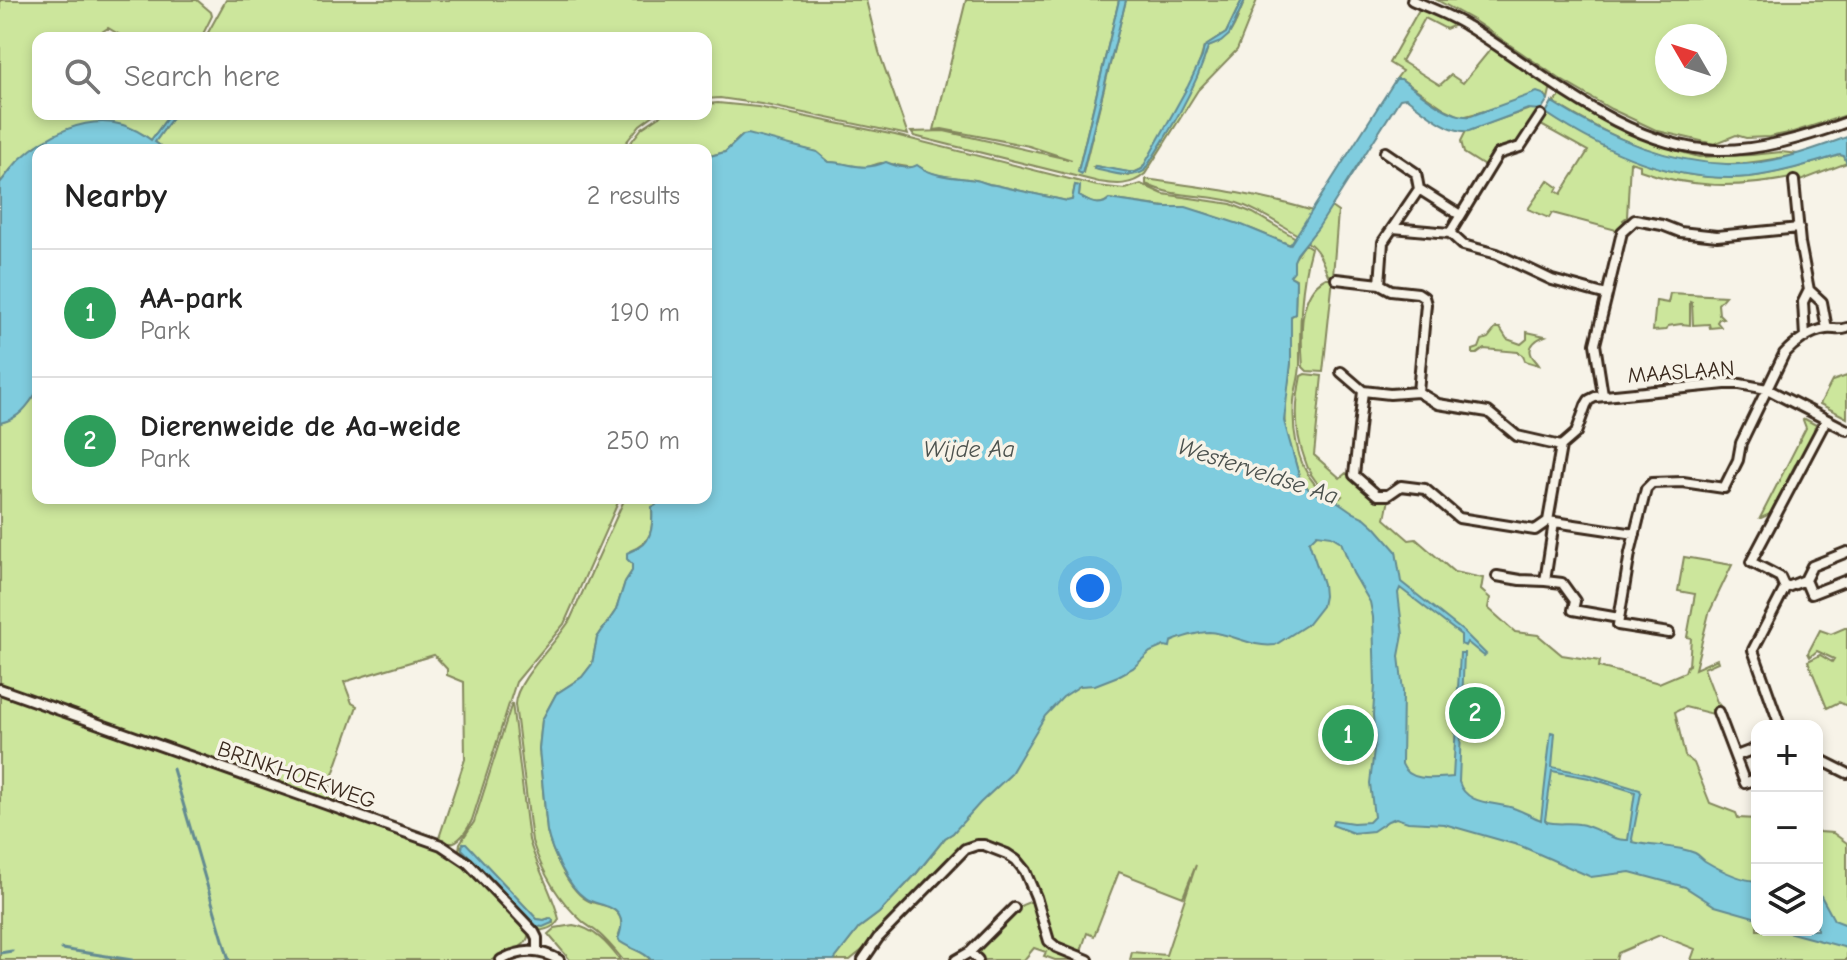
<!DOCTYPE html>
<meta charset="utf-8">
<style>
:root{--surface:#fff;--page:#f6f6f6;--text:#222;--muted:#767676;--line:#e0e0e0;--accent:#7c3aed}
body{margin:0;font-family:"Comic Neue",sans-serif;background:var(--page);color:var(--text)}
.controls{position:absolute;right:24px;bottom:24px;display:grid;overflow:hidden;border-radius:16px;box-shadow:0 4px 12px #0003}
.controls button{width:72px;height:72px;display:grid;place-items:center;padding:0;border:0;border-bottom:2px solid var(--line);background:var(--surface);color:var(--text);font:40px sans-serif}
.compass{position:absolute;left:1655px;top:24px;width:72px;height:72px;border-radius:50%;background:var(--surface);box-shadow:0 4px 12px #0003;rotate:309deg}
.you{position:absolute;left:1090px;top:588px;width:28px;height:28px;margin:-20px;border:6px solid #fff;border-radius:50%;background:#1a73e8;box-shadow:0 0 0 12px #1a73e833}
.badge{display:grid;place-items:center;width:52px;height:52px;border-radius:50%;background:var(--accent);color:#fff;font-size:26px;font-weight:700}
.pin{position:absolute;translate:-50% -50%;border:4px solid #fff;box-shadow:0 2px 8px #0006}
.list{margin:0;padding:0;list-style:none}
h2{display:flex;justify-content:space-between;align-items:center;height:104px;margin:0;padding:0 32px;font-size:34px}
h2 small{font-size:26px;font-weight:400;color:var(--muted)}
.list li{display:grid;grid-template-columns:52px 1fr auto;gap:24px;align-items:center;box-sizing:border-box;height:128px;padding:0 32px;border-top:2px solid var(--line)}
.list b{display:block;font-size:30px;white-space:nowrap}
.list p{margin:0;font-size:26px;white-space:nowrap;color:var(--muted)}
.list em{font-size:26px;font-style:normal;color:var(--muted)}
.icon{flex:none;width:44px;height:44px;fill:none;stroke:currentColor;stroke-width:2;stroke-linecap:round;stroke-linejoin:round}
.map{position:relative;flex:none;width:1847px;height:960px;overflow:hidden}
.search{position:absolute;background:var(--surface);box-shadow:0 4px 12px #0003;left:32px;top:32px;width:680px;height:88px;display:flex;align-items:center;gap:20px;box-sizing:border-box;padding:0 28px;border-radius:16px;color:var(--muted);font-size:30px}
.panel{position:absolute;background:var(--surface);box-shadow:0 4px 12px #0003;left:32px;top:144px;width:680px;height:360px;border-radius:16px}
.map>svg:first-child{display:block}
.green{fill:#cce69c;stroke:#84885d;stroke-width:2;fill-rule:evenodd}
.water{fill:#7fccde;stroke:#648b91;stroke-width:2;fill-rule:evenodd}
.lines{fill:none;stroke-linecap:round;stroke-linejoin:round}
.stream{stroke:#648b91;stroke-width:3}
.street-casing{stroke:#3b2a1e;stroke-width:14}
.street{stroke:#f7f3e8;stroke-width:8}
.labels{text-anchor:middle;stroke-width:7;stroke-linejoin:round;paint-order:stroke}
.street-label{font-size:22px;fill:#3b2a1e;stroke:#f7f3e8}
.water-label{font-size:24px;font-style:italic;fill:#4c524e;stroke:#f7f3e8}
</style>
<div class="map">
<svg width="1847" height="960" viewBox="0 0 1847 960">
<rect width="100%" height="100%" fill="#f7f3e8"/>
<filter id="ink" filterUnits="userSpaceOnUse"><feTurbulence type="fractalNoise" baseFrequency=".0125" numOctaves="2"/><feDisplacementMap in="SourceGraphic" scale="16" xChannelSelector="R" yChannelSelector="G"/><feConvolveMatrix kernelMatrix="1 2 1 2 8 2 1 2 1" color-interpolation-filters="sRGB"/></filter>
<g filter="url(#ink)">
<!-- green -->
<path class="green" d="M 0,0 L 197,0 L 211,12 L 212,16 L 201,38 L 125,38 L 108,28 L 93,38 L 38,38 L 38,114 L 170,114 L 151,140 L 142,134 L 88,124 L 67,130 L 36,146 L 11,169 L 0,183 Z
M 226,0 L 866,0 L 879,52 L 908,135 L 761,104 L 720,98 L 706,99 L 706,38 L 205,38 Z
M 966,0 L 1119,0 L 1078,171 L 1083,173 L 1126,0 L 1242,0 L 1226,33 L 1204,47 C 1196,83 1162,137 1142,169 L 1133,173 L 1095,166 L 1093,167 L 1128,176 L 1144,171 L 1148,165 C 1171,128 1195,88 1208,47 C 1235,37 1234,24 1245,0 L 1257,0 L 1237,50 L 1198,90 L 1145,174 C 1131,186 1117,185 1099,182 L 914,136 L 911,132 L 944,131 L 1072,160 L 1029,146 L 942,129 L 934,130 Z
M 1437,0 L 1847,0 L 1847,115 L 1793,132 L 1769,137 L 1746,138 L 1736,135 L 1714,144 L 1658,131 L 1611,109 L 1563,81 L 1473,20 ZM 1667,36 L 1715,36 L 1715,84 L 1667,84 Z
M 1421,6 L 1455,22 L 1453,26 L 1446,29 L 1425,18 L 1401,61 L 1440,85 L 1451,75 L 1463,83 L 1493,46 L 1551,86 L 1548,99 L 1545,95 L 1462,117 L 1445,109 L 1401,79 L 1396,79 L 1402,71 L 1389,63 Z
M 1559,91 L 1601,118 L 1674,150 L 1699,157 L 1752,155 L 1781,152 L 1798,154 C 1776,159 1754,163 1731,164 C 1668,166 1605,134 1553,102 L 1559,98 Z
M 718,103 L 758,107 L 895,135 L 1097,186 L 1125,189 L 1141,184 L 1163,194 L 1231,204 L 1253,213 L 1296,238 L 1291,244 L 1288,244 L 1254,230 L 1201,212 L 1109,199 C 1099,208 1089,202 1079,196 L 1080,186 L 1075,185 L 1072,200 L 1067,201 L 995,185 C 987,185 984,182 976,180 C 959,177 934,178 920,167 C 905,169 891,162 881,163 C 874,164 869,168 862,167 C 851,167 841,162 829,162 L 817,152 L 742,135 L 725,152 L 706,157 L 706,150 L 625,150 L 642,128 L 663,114 L 706,114 L 706,104 Z
M 1533,108 L 1541,110 L 1520,144 L 1486,167 L 1464,153 L 1461,141 L 1466,131 Z
M 1546,113 C 1608,153 1679,186 1756,176 C 1785,172 1812,163 1840,155 L 1844,156 L 1847,163 L 1800,181 L 1799,178 L 1791,180 L 1791,178 C 1739,188 1690,189 1640,170 L 1640,165 L 1630,162 L 1627,217 L 1623,220 L 1625,223 L 1616,230 L 1552,213 L 1549,218 L 1528,209 L 1548,180 L 1558,187 L 1556,191 L 1561,194 L 1588,151 L 1541,125 Z
M 175,114 L 655,114 L 640,125 L 620,150 L 166,150 L 155,142 Z
M 1146,179 C 1202,187 1258,194 1313,211 L 1298,235 C 1277,223 1255,208 1231,201 C 1203,194 1173,198 1146,184 Z
M 1331,207 L 1338,212 L 1333,276 L 1328,275 C 1323,263 1319,249 1307,242 Z
M 1305,244 L 1311,248 C 1300,286 1300,325 1300,364 C 1300,377 1295,389 1294,401 C 1292,426 1296,463 1314,483 C 1321,490 1331,494 1340,498 L 1342,496 C 1335,492 1326,490 1320,485 C 1311,478 1307,467 1304,457 C 1294,430 1295,404 1301,376 L 1305,374 L 1322,376 L 1314,455 L 1340,478 L 1346,473 L 1376,499 L 1389,499 L 1385,519 L 1409,540 L 1416,539 L 1454,572 L 1483,578 L 1481,590 L 1490,598 L 1488,608 L 1515,632 L 1538,635 L 1562,655 L 1600,661 L 1599,667 L 1659,683 L 1685,672 L 1687,666 L 1689,665 L 1691,638 L 1687,637 L 1695,594 L 1678,591 L 1684,557 L 1732,565 L 1709,613 L 1695,669 L 1717,659 L 1718,662 L 1704,668 L 1717,702 L 1721,707 L 1712,710 L 1713,714 L 1685,707 L 1675,712 L 1685,756 L 1694,763 L 1710,803 L 1736,813 L 1738,818 L 1757,819 L 1757,930 L 1817,930 L 1817,830 L 1819,832 L 1833,833 L 1847,843 L 1847,960 L 1691,960 L 1695,949 L 1660,935 L 1618,953 L 1616,960 L 1130,960 L 1132,952 L 1166,955 L 1196,865 L 1183,897 L 1119,872 L 1094,936 L 1087,933 L 1080,954 L 1063,947 L 1052,939 L 1048,920 L 1040,896 L 1021,858 L 1004,848 L 971,844 L 866,947 L 850,960 L 834,960 L 859,928 L 879,913 L 916,874 L 945,838 L 953,833 L 1049,694 L 1308,544 L 1334,500 L 1316,495 L 1306,487 L 1300,479 L 1285,427 L 1284,411 L 1291,363 L 1291,316 L 1295,314 L 1296,281 L 1296,279 L 1290,276 L 1293,261 Z
M 1326,278 L 1333,278 L 1323,372 L 1307,371 L 1303,367 C 1301,339 1297,292 1326,278 Z
M 1670,293 L 1725,296 L 1718,304 L 1719,314 L 1723,318 L 1719,319 L 1717,322 L 1721,327 L 1710,328 L 1709,324 L 1693,325 L 1692,303 L 1690,302 L 1690,325 L 1681,324 L 1668,326 L 1666,330 L 1653,331 L 1656,301 L 1668,303 Z
M 1496,328 L 1500,328 L 1507,339 L 1521,344 L 1527,339 L 1527,332 L 1545,336 C 1539,338 1526,345 1532,356 C 1534,359 1537,362 1539,365 L 1525,361 L 1523,355 L 1518,352 L 1484,349 L 1477,354 L 1473,354 L 1473,350 L 1479,348 L 1482,340 L 1488,338 Z
M 1847,376 L 1847,418 L 1820,404 L 1832,381 Z
M 38,390 L 38,498 L 611,498 L 609,502 L 614,502 L 616,498 L 620,498 L 564,624 L 516,682 L 472,820 C 465,835 455,849 438,841 L 465,759 L 464,682 L 447,675 L 447,669 L 434,655 L 344,682 L 352,703 L 357,706 L 329,786 L 340,791 L 334,801 L 328,801 L 0,685 L 0,423 C 17,419 29,405 38,390 Z
M 1805,419 L 1816,425 L 1814,429 L 1816,430 L 1800,461 L 1795,465 L 1770,514 L 1761,518 L 1760,518 L 1806,428 L 1803,420 Z
M 625,498 L 659,498 L 656,505 L 652,507 C 653,529 653,542 630,551 L 627,558 L 632,564 L 632,571 L 625,582 L 616,610 L 597,638 L 592,664 L 582,677 L 556,694 L 542,720 L 539,749 L 547,831 C 552,852 569,892 589,901 C 599,905 612,905 618,914 C 624,921 621,931 618,938 C 628,950 643,949 651,960 L 623,960 C 615,950 607,940 597,932 C 592,928 586,925 582,921 C 557,899 542,872 532,841 L 515,704 C 516,680 556,643 570,620 Z
M 1847,627 L 1847,706 L 1839,702 L 1827,708 L 1808,661 L 1820,655 L 1832,662 L 1834,659 L 1817,651 L 1810,657 L 1808,653 L 1820,630 L 1831,634 Z
M 0,693 L 441,849 L 463,864 L 526,927 C 537,946 506,953 493,960 L 0,960 Z
M 512,703 L 529,840 C 537,868 552,891 559,919 C 556,928 545,930 537,931 L 459,850 L 460,843 L 474,822 ZM 466,844 L 537,919 L 544,920 L 549,918 L 553,920 L 553,923 L 536,926 L 462,849 L 461,846 Z
M 1032,901 L 1035,902 L 1046,944 L 1054,949 L 1079,960 L 1055,960 L 1044,956 L 1046,952 L 1034,948 L 1024,960 L 984,960 L 979,954 L 981,946 L 1022,905 Z
M 573,925 C 594,928 608,944 620,960 L 570,960 L 548,934 L 555,928 Z"/>
<!-- water -->
<path class="water" d="M 1119,0 L 1126,0 L 1082,174 L 1078,172 Z
M 1242,0 L 1245,0 L 1229,35 L 1221,42 L 1208,47 C 1196,89 1168,134 1144,171 C 1130,180 1110,172 1094,169 L 1095,166 L 1129,172 L 1136,172 L 1142,169 L 1188,86 L 1202,57 L 1204,47 L 1226,33 Z
M 1396,79 L 1401,79 C 1418,91 1449,119 1471,116 L 1537,92 L 1543,94 L 1548,99 L 1541,110 L 1528,109 L 1469,131 C 1449,134 1423,110 1406,98 L 1400,99 L 1318,228 L 1297,254 L 1294,261 L 1294,271 L 1290,276 L 1295,279 L 1296,281 L 1295,314 L 1291,316 L 1291,363 L 1284,421 L 1300,479 L 1311,492 L 1335,500 L 1354,513 L 1365,518 L 1375,527 L 1396,551 L 1401,582 L 1464,632 L 1486,654 L 1484,656 L 1467,642 L 1465,646 L 1461,644 L 1461,635 L 1400,588 L 1398,593 L 1403,635 L 1399,656 L 1403,691 L 1402,764 C 1409,783 1437,778 1453,777 L 1460,653 L 1464,653 L 1459,782 C 1467,807 1497,801 1516,809 C 1524,812 1533,817 1541,820 L 1551,732 L 1555,733 L 1552,767 L 1591,775 L 1640,790 L 1641,793 L 1632,839 L 1633,842 C 1653,847 1676,845 1695,853 C 1699,855 1701,858 1705,861 C 1720,870 1740,880 1757,881 L 1757,918 L 1715,906 L 1685,887 L 1667,882 L 1630,872 L 1591,877 L 1521,846 L 1444,824 L 1408,822 L 1396,818 L 1388,821 L 1373,831 L 1353,833 L 1332,825 L 1334,820 L 1353,823 L 1369,822 L 1374,817 L 1370,783 L 1375,742 L 1373,715 L 1375,685 L 1373,617 L 1370,602 L 1353,573 L 1341,542 L 1331,536 L 1317,534 L 1309,542 L 1323,584 L 1324,596 L 1322,606 L 1308,624 L 1275,645 C 1251,648 1232,633 1209,632 C 1199,632 1179,638 1171,642 L 1170,647 L 1164,646 L 1150,652 L 1133,668 L 1118,676 L 1095,685 L 1080,686 L 1063,697 L 1045,716 L 1010,775 L 980,803 L 953,833 L 945,838 L 916,874 L 879,913 L 859,928 L 834,960 L 651,960 C 643,950 628,949 618,940 C 620,933 624,923 619,915 C 612,904 595,905 585,898 C 568,887 551,850 547,831 L 539,749 L 542,720 L 556,694 L 582,677 L 592,664 L 597,638 L 616,610 L 625,582 L 632,571 L 632,564 L 627,559 L 627,553 C 631,551 636,549 640,547 C 653,539 653,521 652,507 L 656,505 L 659,498 L 706,498 L 706,157 L 725,152 L 743,135 L 748,134 L 817,152 L 829,162 C 853,163 861,172 886,162 C 895,166 908,171 917,165 C 932,177 957,177 975,180 C 983,181 987,185 995,185 L 1067,201 L 1072,200 L 1075,185 L 1080,186 L 1079,196 C 1089,202 1100,208 1109,199 L 1163,207 L 1186,207 L 1242,225 L 1290,245 ZM 1552,771 L 1589,778 L 1635,792 L 1628,840 C 1610,841 1596,826 1579,824 C 1568,822 1558,825 1547,822 L 1545,820 Z
M 1552,102 C 1604,135 1665,162 1726,164 C 1768,166 1809,151 1847,137 L 1847,164 L 1844,156 L 1840,155 C 1810,164 1781,173 1749,177 C 1675,184 1606,153 1546,113 Z
M 170,114 L 175,114 L 155,142 L 166,150 L 38,150 L 38,390 C 28,406 19,419 0,423 L 0,183 C 7,175 12,167 20,159 C 46,135 87,114 123,125 C 133,128 143,134 151,140 Z
M 463,843 L 466,843 L 537,919 L 544,920 L 551,918 L 553,920 L 552,923 L 543,927 L 536,926 L 462,849 Z
M 1817,893 L 1821,896 L 1834,920 L 1847,925 L 1847,948 L 1780,930 L 1817,930 Z"/>
<g class="lines">
<!-- stream -->
<path class="stream" d="M 173,769 L 229,960
M 62,949 L 132,960
M 0,953 L 12,951"/>
<!-- street casing -->
<g class="street-casing">
<path id="street" d="M 1412,0 C 1430,8 1450,15 1467,26 C 1543,72 1623,147 1716,150 C 1760,151 1806,137 1847,122
M 1794,181 L 1800,243 L 1809,290 L 1803,302 L 1805,337
M 1419,189 L 1460,215
M 1393,228 L 1450,233 L 1498,154 L 1520,147 L 1541,115
M 1450,233 L 1463,245 L 1497,254 L 1552,280 L 1607,295 L 1595,344 L 1603,395
M 1336,279 L 1380,284 L 1391,290 L 1418,293 L 1424,297 L 1426,304 L 1418,392
M 1380,284 L 1383,242 L 1419,189 L 1416,173 L 1385,152
M 1809,290 L 1822,302 L 1827,329
M 1607,295 L 1622,232 L 1635,220 L 1662,225 L 1680,232 L 1717,236 L 1799,228
M 1341,372 L 1363,391 L 1390,394 L 1418,392 L 1438,404 L 1488,412 L 1517,436 L 1561,446
M 1363,391 L 1354,475 L 1377,495 L 1388,495 L 1401,486 L 1425,489 L 1459,518 L 1535,530 L 1548,521 L 1635,534
M 1548,521 L 1561,446 L 1576,433 L 1586,405 L 1589,400 L 1595,397 L 1725,384 L 1740,384 L 1767,389 L 1847,430
M 1847,552 L 1812,566 L 1805,580 L 1811,594 L 1847,580
M 1497,576 L 1520,580 L 1545,581 L 1554,522
M 1545,581 L 1562,583 L 1575,601 L 1573,610 L 1619,618
M 1785,588 L 1780,577 L 1751,562 L 1826,420
M 1669,633 L 1618,625 L 1630,553 L 1646,489 L 1652,483 L 1683,482 L 1724,488 L 1738,460 L 1741,443 L 1784,354 C 1794,343 1810,331 1826,329 C 1834,328 1839,331 1847,328
M 0,689 L 441,845 L 468,863 L 534,932 L 537,938 L 537,951
M 1718,712 L 1745,783 L 1757,778
M 1780,726 L 1753,650 L 1785,588 L 1805,580
M 1736,756 L 1757,748
M 1817,758 L 1847,773
M 970,952 L 1014,908
M 501,960 C 521,950 538,948 559,960
M 863,960 L 878,938 L 965,849 L 977,845 L 984,845 L 1007,854 L 1016,860 L 1025,871 L 1036,897 L 1049,941 L 1056,947 L 1088,960
M 956,960 L 970,952 L 978,960"/>
</g>
<!-- street -->
<use href="#street" class="street"/>
</g>
</g>
<g class="labels">
<!-- street labels -->
<g class="street-label">
<text transform="translate(1681 371) rotate(-4)" y="8">MAASLAAN</text>
<text transform="translate(297 774) rotate(19)" y="8">BRINKHOEKWEG</text>
</g>
<!-- water labels -->
<g class="water-label">
<text x="969" y="457">Wijde Aa</text>
<text transform="translate(1258 471) rotate(18)" y="8">Westerveldse Aa</text>
</g>
</g>
</svg>
<div class="controls">
<button>+</button>
<button>−</button>
<button><svg class="icon" aria-label="layers" viewBox="0 0 24 24"><path d="M12 4l9 5-9 5-9-5zM3 14l9 5 9-5"/></svg></button>
</div>
<svg class="compass" viewBox="-18 -18 36 36"><path d="M0-13l5 13h-10z" fill="#e53935"/><path d="M0 13l5-13h-10z" fill="#767676"/></svg>
<div class="you"></div>
<div class="pin badge" style="left:1348px;top:735px;background:#2e9e5b">1</div>
<div class="pin badge" style="left:1475px;top:713px;background:#2e9e5b">2</div>
<div class="search"><svg class="icon" aria-label="search" viewBox="0 0 24 24"><circle cx="10" cy="10" r="6"/><path d="M15 15l6 6"/></svg>Search here</div>
<section class="panel">
<h2>Nearby<small>2 results</small></h2>
<ul class="list">
<li><span class="badge" style="background:#2e9e5b">1</span><div><b>AA-park</b><p>Park</p></div><em>190 m</em></li>
<li><span class="badge" style="background:#2e9e5b">2</span><div><b>Dierenweide de Aa-weide</b><p>Park</p></div><em>250 m</em></li>
</ul>
</section>
</div>
